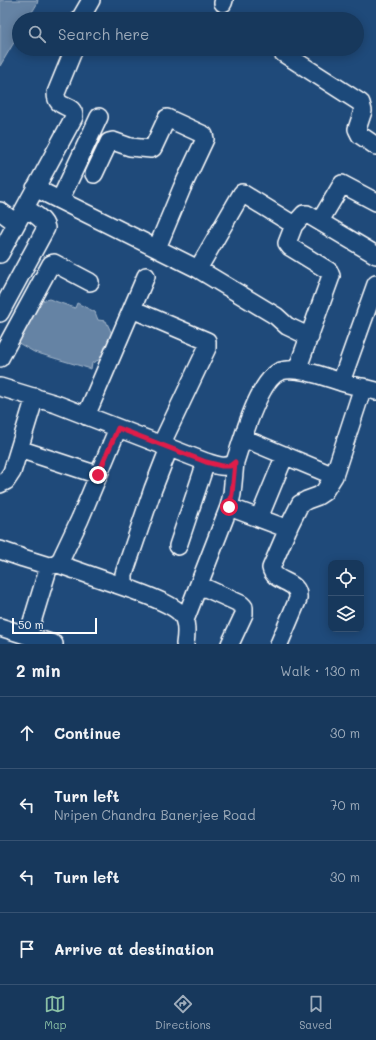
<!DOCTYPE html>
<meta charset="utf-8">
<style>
:root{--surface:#17385c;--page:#203f62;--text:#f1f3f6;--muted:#9eacbb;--line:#365272;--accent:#8abfa5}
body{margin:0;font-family:Mali,sans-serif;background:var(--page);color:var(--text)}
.controls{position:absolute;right:12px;bottom:12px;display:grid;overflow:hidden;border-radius:8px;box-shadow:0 2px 10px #0003}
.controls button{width:36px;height:36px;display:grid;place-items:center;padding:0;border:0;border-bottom:1px solid var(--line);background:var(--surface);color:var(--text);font:20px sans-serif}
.scale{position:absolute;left:12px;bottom:10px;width:85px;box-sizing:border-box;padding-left:4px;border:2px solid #fff;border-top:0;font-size:11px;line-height:14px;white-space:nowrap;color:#fff;-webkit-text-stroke:3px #1f4a7a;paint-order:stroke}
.stop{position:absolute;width:12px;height:12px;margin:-9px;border:3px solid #e11d48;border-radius:50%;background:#fff}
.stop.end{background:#e11d48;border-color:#fff;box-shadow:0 1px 4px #0008}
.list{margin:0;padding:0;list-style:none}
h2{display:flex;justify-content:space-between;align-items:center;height:52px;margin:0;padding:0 16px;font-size:17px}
h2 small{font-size:13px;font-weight:400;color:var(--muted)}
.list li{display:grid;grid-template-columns:26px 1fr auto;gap:12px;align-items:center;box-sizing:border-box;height:72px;padding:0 16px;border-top:1px solid var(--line)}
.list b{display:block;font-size:15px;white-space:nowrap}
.list p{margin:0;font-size:13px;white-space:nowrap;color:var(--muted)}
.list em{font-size:13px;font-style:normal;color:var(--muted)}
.icon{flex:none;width:22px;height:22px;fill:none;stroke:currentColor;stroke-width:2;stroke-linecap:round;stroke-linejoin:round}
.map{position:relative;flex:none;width:376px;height:644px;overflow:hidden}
.search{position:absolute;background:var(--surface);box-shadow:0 2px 10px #0003;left:12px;right:12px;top:12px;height:44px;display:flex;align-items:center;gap:10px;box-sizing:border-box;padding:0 14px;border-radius:22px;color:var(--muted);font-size:15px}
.sheet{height:340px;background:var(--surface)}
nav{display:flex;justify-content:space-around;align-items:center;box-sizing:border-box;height:56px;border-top:1px solid var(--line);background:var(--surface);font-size:11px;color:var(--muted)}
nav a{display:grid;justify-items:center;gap:2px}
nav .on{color:var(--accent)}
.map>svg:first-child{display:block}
.water{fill:#6583a4;stroke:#a3b5c8}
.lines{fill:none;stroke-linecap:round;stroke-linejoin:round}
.minor-casing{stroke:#fff;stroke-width:20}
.minor{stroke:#1f4a7a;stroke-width:17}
.route{stroke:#e11d48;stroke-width:5}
</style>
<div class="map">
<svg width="376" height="644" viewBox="0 0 376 644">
<rect width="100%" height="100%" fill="#1f4a7a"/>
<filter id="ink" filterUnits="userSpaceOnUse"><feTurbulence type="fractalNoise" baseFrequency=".025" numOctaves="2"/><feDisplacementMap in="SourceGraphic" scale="8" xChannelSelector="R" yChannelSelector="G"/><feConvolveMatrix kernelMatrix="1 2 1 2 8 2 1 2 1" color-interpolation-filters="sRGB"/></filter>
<g filter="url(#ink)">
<!-- water -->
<path class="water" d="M 0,0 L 38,0 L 37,4 L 28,19 L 19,19 L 19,34 L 0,66 Z
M 49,299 L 75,308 L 77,303 L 95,312 L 98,320 L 106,321 L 112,334 L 103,358 L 92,363 L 91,369 L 34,352 L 15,341 L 33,303 Z"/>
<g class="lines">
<!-- minor casing -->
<g class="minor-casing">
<path id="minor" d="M 223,3 L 224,0
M 80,19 L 91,0
M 283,53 L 361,103 L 363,111 L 357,129 L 360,135 L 376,146
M 94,174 L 109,142 L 113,141 L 130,147 L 151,149 L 153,148 L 167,118 L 204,135 L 205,139 L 182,188 L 157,248
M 35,188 L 198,269 L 276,316 L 287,326 L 310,337
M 60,200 L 99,117
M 0,211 L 16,223
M 320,221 L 342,184 L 376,202
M 294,225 L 287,243 L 290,247 L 329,271 L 331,276 L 297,370
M 0,254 L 74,117 C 74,102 56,111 56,93 L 74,49
M 198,269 L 242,193 L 294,225 L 304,214 L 307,214 L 376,255
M 132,309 L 207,341 L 207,348 L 161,445
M 0,313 L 46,228 C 44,218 32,213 25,208
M 0,358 L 51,264 L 54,263 L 90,282
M 341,382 L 376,284
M 0,387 L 56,404 L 206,462 C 216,465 226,470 235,462 C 242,441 259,378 281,371 C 297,366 325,377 341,382 C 352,385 364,388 376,391
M 86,416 L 146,276
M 243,438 L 334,476
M 169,448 L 153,489 L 124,574 L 124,583 L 130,589 C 143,594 180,606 184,619 C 187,626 186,637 185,644
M 19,449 L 98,475
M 0,484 L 6,481 L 12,472 L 35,397
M 229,507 L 288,529
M 259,518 L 285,455
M 178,546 L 206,462
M 0,550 L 23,558 L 49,566 L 58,564 L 62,557 L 80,519 L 118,428
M 58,564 L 130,589
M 199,585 L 241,604 L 244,607 L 244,614 L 230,644
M 185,620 L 229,507 L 232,494 L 235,462
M 0,627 L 54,644
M 28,635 L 49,566
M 279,644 L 298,599 C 300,579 274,584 271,568 L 290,524 L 300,504 L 307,500 L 318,496 L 324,492 L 334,476 L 363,387"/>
</g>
<!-- minor -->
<use href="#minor" class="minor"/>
</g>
</g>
<g class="lines" filter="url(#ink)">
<!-- route -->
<path class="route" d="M 98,475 L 118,428 L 206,462 L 222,466 L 230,466 L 235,462 L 232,494 L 229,507"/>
</g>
</svg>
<div class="controls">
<button><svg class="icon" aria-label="locate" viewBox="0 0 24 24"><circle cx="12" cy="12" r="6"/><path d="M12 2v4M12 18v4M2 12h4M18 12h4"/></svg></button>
<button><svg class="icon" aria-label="layers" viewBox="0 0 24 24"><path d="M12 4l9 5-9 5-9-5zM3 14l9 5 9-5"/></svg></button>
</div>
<div class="scale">50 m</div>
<div class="stop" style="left:229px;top:507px"></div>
<div class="stop end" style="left:98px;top:475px"></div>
<div class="search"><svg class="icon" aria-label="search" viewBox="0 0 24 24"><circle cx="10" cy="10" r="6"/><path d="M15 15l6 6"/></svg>Search here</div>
</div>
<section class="sheet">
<h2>2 min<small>Walk · 130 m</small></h2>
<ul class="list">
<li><svg class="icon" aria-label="ahead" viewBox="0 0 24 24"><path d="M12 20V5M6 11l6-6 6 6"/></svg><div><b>Continue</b></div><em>30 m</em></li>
<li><svg class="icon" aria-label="left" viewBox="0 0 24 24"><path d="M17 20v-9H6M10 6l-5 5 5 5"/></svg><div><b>Turn left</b><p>Nripen Chandra Banerjee Road</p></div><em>70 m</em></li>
<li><svg class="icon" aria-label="left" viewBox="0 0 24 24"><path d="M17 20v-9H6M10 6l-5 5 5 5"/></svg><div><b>Turn left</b></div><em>30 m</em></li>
<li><svg class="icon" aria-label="arrive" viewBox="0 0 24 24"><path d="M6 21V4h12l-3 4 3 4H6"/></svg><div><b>Arrive at destination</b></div></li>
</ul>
</section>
<nav>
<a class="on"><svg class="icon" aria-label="map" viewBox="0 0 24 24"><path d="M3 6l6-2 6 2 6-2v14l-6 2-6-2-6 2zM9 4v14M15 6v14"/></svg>Map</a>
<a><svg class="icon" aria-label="directions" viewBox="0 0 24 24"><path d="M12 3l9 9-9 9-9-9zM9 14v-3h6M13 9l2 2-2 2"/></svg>Directions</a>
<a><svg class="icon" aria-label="saved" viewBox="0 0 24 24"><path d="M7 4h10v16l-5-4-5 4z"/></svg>Saved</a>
</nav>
